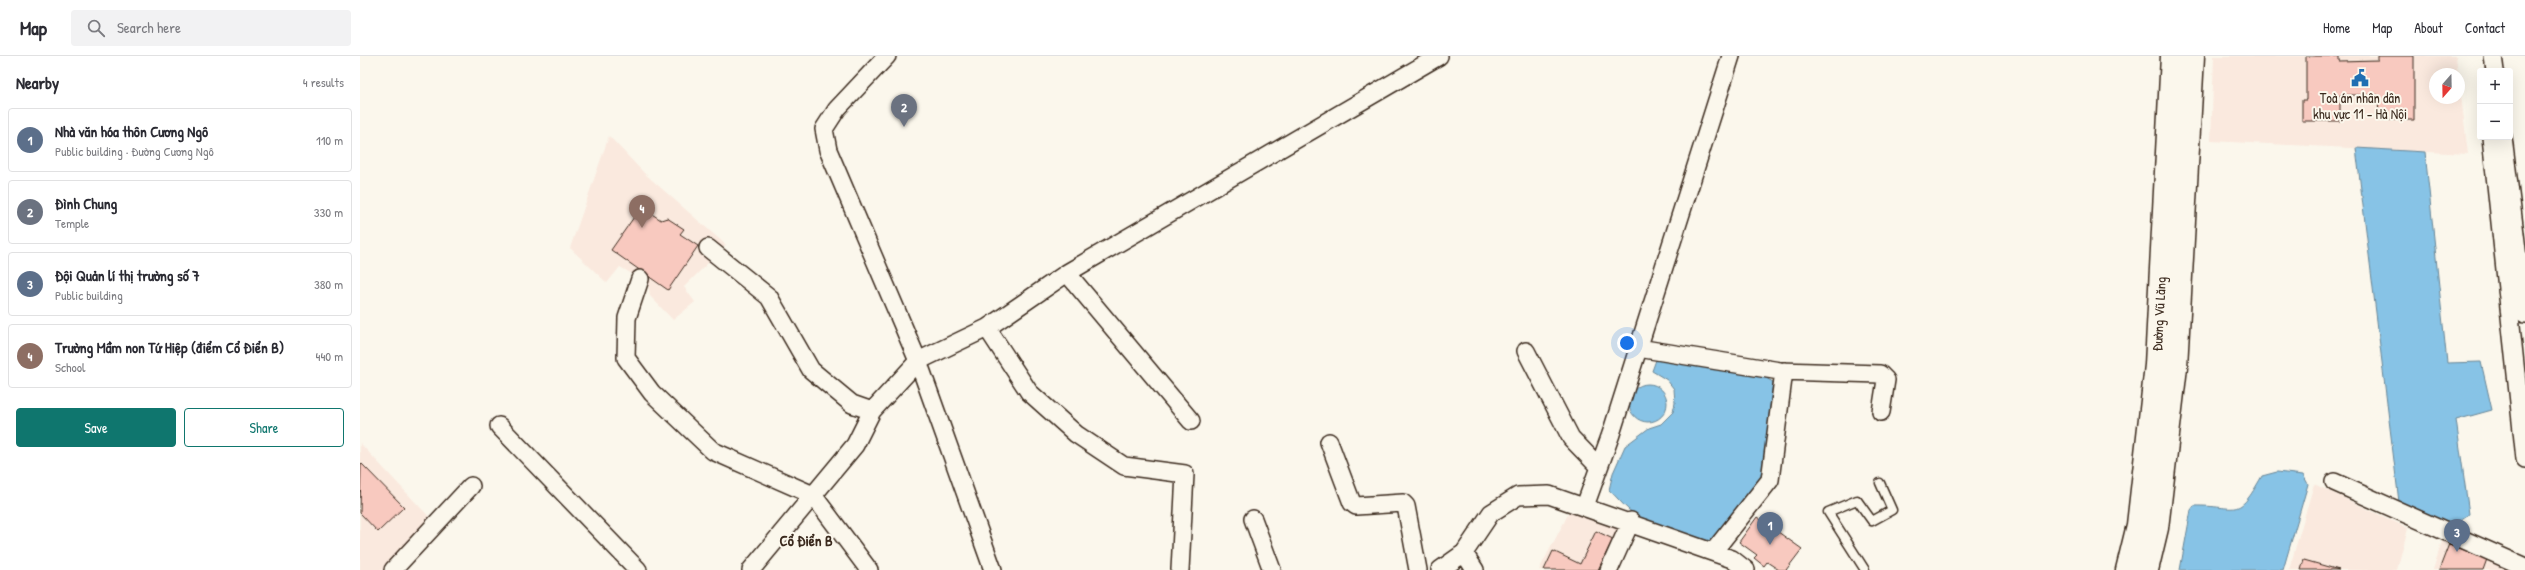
<!DOCTYPE html>
<meta charset="utf-8">
<style>
:root{--surface:#fff;--page:#f2f2f3;--text:#2b2b33;--muted:#7c7c81;--line:#e1e1e2;--accent:#0f766e}
body{margin:0;font-family:"Patrick Hand",sans-serif;background:var(--page);color:var(--text)}
.controls{position:absolute;right:12px;top:12px;display:grid;overflow:hidden;border-radius:4px;box-shadow:0 4px 16px #0002}
.controls button{width:36px;height:36px;display:grid;place-items:center;padding:0;border:0;border-bottom:1px solid var(--line);background:var(--surface);color:var(--text);font:20px sans-serif}
.compass{position:absolute;left:2069px;top:12px;width:36px;height:36px;border-radius:50%;background:var(--surface);box-shadow:0 4px 16px #0002;rotate:200deg}
.you{position:absolute;left:1267px;top:287px;width:14px;height:14px;margin:-10px;border:3px solid #fff;border-radius:50%;background:#1a73e8;box-shadow:0 0 0 6px #1a73e833}
.badge{display:grid;place-items:center;width:26px;height:26px;border-radius:50%;background:var(--accent);color:#fff;font-size:13px;font-weight:700}
.pin{position:absolute;translate:-50% -33px;filter:drop-shadow(0 1px 2px #0008)}
.pin::after{content:'';position:absolute;top:21px;width:14px;height:12px;background:inherit;clip-path:polygon(0 0,100% 0,50% 100%)}
.list{margin:0;padding:0;list-style:none}
h2{display:flex;justify-content:space-between;align-items:center;height:52px;margin:0;padding:0 16px;font-size:17px}
h2 small{font-size:13px;font-weight:400;color:var(--muted)}
.list li{display:grid;grid-template-columns:26px 1fr auto;gap:12px;align-items:center;box-sizing:border-box;height:64px;margin:0 8px 8px;padding:0 8px;border:1px solid var(--line);border-radius:4px}
.list b{display:block;font-size:15px;white-space:nowrap}
.list p{margin:0;font-size:13px;white-space:nowrap;color:var(--muted)}
.list em{font-size:13px;font-style:normal;color:var(--muted)}
.actions{display:flex;gap:8px;padding:12px 16px}
.actions a{flex:1;padding:9px 0;border:1px solid var(--accent);border-radius:4px;text-align:center;font-size:14px;color:var(--accent)}
.actions .main{background:var(--accent);color:#fff}
.icon{flex:none;width:22px;height:22px;fill:none;stroke:currentColor;stroke-width:2;stroke-linecap:round;stroke-linejoin:round}
.map{position:relative;flex:none;width:2165px;height:514px;overflow:hidden}
header{display:flex;align-items:center;gap:24px;box-sizing:border-box;height:56px;padding:0 20px;background:var(--surface);border-bottom:1px solid var(--line)}
header strong{font-size:19px}
nav{display:flex;gap:22px;margin-inline-start:auto;font-size:14px}
.search{width:280px;height:36px;background:var(--page);display:flex;align-items:center;gap:10px;box-sizing:border-box;padding:0 14px;border-radius:4px;color:var(--muted);font-size:15px}
main{display:flex}
aside{flex:1;background:var(--surface)}
.map>svg:first-child{display:block}
.built{fill:#fae9de}
.water{fill:#87c3e6;stroke:#698696}
.building{fill:#f8c9bf;stroke:#3b2a1e}
.lines{fill:none;stroke-linecap:round;stroke-linejoin:round}
.service-casing{stroke:#3b2a1e;stroke-width:11}
.minor-casing{stroke:#3b2a1e;stroke-width:20}
.secondary-casing{stroke:#3b2a1e;stroke-width:25}
.service{stroke:#fbf7ec;stroke-width:8}
.minor{stroke:#fbf7ec;stroke-width:17}
.secondary{stroke:#fbf7ec;stroke-width:22}
.labels{text-anchor:middle;stroke-width:4;stroke-linejoin:round;paint-order:stroke}
.poi-label{font-size:14px;fill:#3b2a1e;stroke:#fbf7ec}
.street-label{font-size:14px;fill:#3b2a1e;stroke:#fbf7ec}
.neighbourhood-label{font-size:15px;font-weight:bold;fill:#3b2a1e;stroke:#fbf7ec}
</style>
<header>
<strong>Map</strong>
<div class="search"><svg class="icon" aria-label="search" viewBox="0 0 24 24"><circle cx="10" cy="10" r="6"/><path d="M15 15l6 6"/></svg>Search here</div>
<nav><a>Home</a><a>Map</a><a>About</a><a>Contact</a></nav>
</header>
<main>
<aside>
<h2>Nearby<small>4 results</small></h2>
<ul class="list">
<li><span class="badge" style="background:#5c6f8a">1</span><div><b>Nhà văn hóa thôn Cương Ngô</b><p>Public building · Đường Cương Ngô</p></div><em>110 m</em></li>
<li><span class="badge" style="background:#6b7280">2</span><div><b>Đình Chung</b><p>Temple</p></div><em>330 m</em></li>
<li><span class="badge" style="background:#5c6f8a">3</span><div><b>Đội Quản lí thị trường số 7</b><p>Public building</p></div><em>380 m</em></li>
<li><span class="badge" style="background:#8d6e63">4</span><div><b>Trường Mầm non Tứ Hiệp (điểm Cổ Điển B)</b><p>School</p></div><em>440 m</em></li>
</ul>
<div class="actions"><a class="main">Save</a><a>Share</a></div>
</aside>
<div class="map">
<svg width="2165" height="514" viewBox="0 0 2165 514">
<rect width="100%" height="100%" fill="#fbf7ec"/>
<filter id="ink" filterUnits="userSpaceOnUse"><feTurbulence type="fractalNoise" baseFrequency=".025" numOctaves="2"/><feDisplacementMap in="SourceGraphic" scale="8" xChannelSelector="R" yChannelSelector="G"/><feConvolveMatrix kernelMatrix="1 2 1 2 8 2 1 2 1" color-interpolation-filters="sRGB"/></filter>
<g filter="url(#ink)">
<!-- built -->
<path class="built" d="M 1854,0 L 2096,0 L 2098,18 L 2075,18 L 2075,42 L 2099,42 L 2099,22 L 2108,98 L 1851,85 Z
M 249,80 L 284,117 L 366,189 L 324,231 L 335,246 L 313,264 L 290,240 L 288,227 L 260,211 L 247,227 L 210,192 Z
M 0,387 L 73,465 L 27,514 L 0,514 Z
M 1954,428 L 2048,472 L 2037,514 L 1929,514 Z
M 1213,449 L 1255,463 L 1260,473 L 1242,514 L 1179,514 Z
M 2082,485 L 2149,510 L 2148,514 L 2073,514 Z"/>
<!-- water -->
<path class="water" d="M 1996,92 L 2065,96 L 2087,307 L 2121,306 L 2132,354 L 2096,364 L 2109,458 L 2091,470 L 2039,446 Z
M 1296,304 C 1334,308 1380,306 1413,326 L 1401,430 L 1351,486 C 1324,482 1291,470 1269,454 C 1262,448 1256,440 1249,434 L 1253,417 L 1265,390 L 1289,372 L 1301,368 L 1313,356 L 1315,347 L 1314,333 L 1307,324 L 1292,315 Z
M1269 347a19 19 0 1 1 38 0a19 19 0 1 1-38 0Z
M 1917,416 L 1943,419 L 1948,428 L 1923,514 L 1820,514 L 1831,454 L 1834,450 C 1879,449 1876,466 1902,420 Z"/>
<!-- building -->
<path class="building" d="M 1946,0 L 1979,0 L 1979,5 L 2018,4 L 2018,0 L 2054,0 L 2054,64 L 2019,64 L 2018,39 L 1980,39 L 1980,65 L 1942,65 L 1942,44 L 1946,44 Z
M 281,151 L 301,164 L 307,162 L 324,173 L 320,178 L 338,190 L 308,234 L 251,194 Z
M 1,407 L 44,451 L 18,476 L 0,457 Z
M 1397,461 L 1442,493 L 1426,514 L 1419,514 L 1407,506 L 1404,510 L 1394,502 L 1397,499 L 1379,486 Z
M 1236,475 L 1253,483 L 1238,514 L 1184,514 L 1193,495 L 1220,508 Z
M 2089,488 L 2127,503 L 2123,514 L 2079,514 Z
M 1944,504 L 1979,514 L 1941,514 Z"/>
<g class="lines">
<!-- service casing -->
<g class="service-casing">
<path id="service" d="M 1505,514 L 1468,456 L 1497,444 L 1512,465 L 1532,454 L 1520,427"/>
</g>
<!-- minor casing -->
<g class="minor-casing">
<path id="minor" d="M 527,0 L 477,53 L 464,73 L 468,94 L 558,305 L 633,514
M 2133,0 L 2135,15
M 2131,81 L 2165,403
M 2143,81 L 2165,258
M 348,192 L 409,241 L 451,314 L 492,348 L 512,355
M 707,217 L 831,365
M 280,223 L 267,262 L 266,302 L 292,337 L 353,395 L 453,439 L 509,514
M 627,272 L 669,336 L 716,378 L 764,410 L 825,418 L 820,514
M 1278,292 L 1420,315 L 1520,318 L 1526,324 L 1521,356
M 1166,295 L 1211,382 L 1239,411
M 139,370 L 278,514
M 969,386 L 992,447 L 996,450 L 1043,447 L 1046,450 L 1058,514
M 1974,426 L 2165,511
M 1225,450 L 1251,378 L 1371,0
M 893,463 L 912,514
M 1353,496 L 1410,424 L 1424,315
M 1104,497 L 1115,514
M 33,514 L 111,430
M 391,514 L 495,389 L 512,355 L 558,305 L 627,272 L 707,217 L 1079,0
M 1080,514 L 1104,497 L 1131,457 L 1158,440 L 1189,439 L 1372,503 L 1386,514
M 1249,514 L 1271,465"/>
</g>
<!-- secondary casing -->
<g class="secondary-casing">
<path id="secondary" d="M 1767,514 L 1778,469 L 1796,309 L 1812,0
M 1787,514 L 1797,472 L 1816,311 L 1833,0"/>
</g>
<!-- service -->
<use href="#service" class="service"/>
<!-- minor -->
<use href="#minor" class="minor"/>
<!-- secondary -->
<use href="#secondary" class="secondary"/>
</g>
</g>
<!-- icons -->
<defs>
<g id="civic-bare" transform="scale(1.38)"><path d="M-.6-6.5H3V-4.5H.6V-3L4-1V1h2V6H-6V1h2V-1L-.6-3ZM-1.2 2.5V6h2.4V2.5Z" fill="#1f6fb2" stroke="#fbf7ec" stroke-width="2.5" paint-order="stroke"/></g>
</defs>
<g fill-rule="evenodd">
<use href="#civic-bare" x="2000" y="22"/>
</g>
<g class="labels">
<!-- poi labels -->
<g class="poi-label">
<text x="2000" y="47">Toà án nhân dân<tspan x="2000" dy="16">khu vực 11 - Hà Nội</tspan></text>
</g>
<!-- street labels -->
<g class="street-label">
<text transform="translate(1799 258) rotate(-87)" y="5">Đường Vũ Lăng</text>
</g>
<!-- neighbourhood labels -->
<g class="neighbourhood-label">
<text x="446" y="490">Cổ Điển B</text>
</g>
</g>
</svg>
<div class="controls">
<button>+</button>
<button>−</button>
</div>
<svg class="compass" viewBox="-18 -18 36 36"><path d="M0-13l5 13h-10z" fill="#e53935"/><path d="M0 13l5-13h-10z" fill="#7c7c81"/></svg>
<div class="you"></div>
<div class="pin badge" style="left:1410px;top:489px;background:#5c6f8a">1</div>
<div class="pin badge" style="left:544px;top:71px;background:#6b7280">2</div>
<div class="pin badge" style="left:2097px;top:496px;background:#5c6f8a">3</div>
<div class="pin badge" style="left:282px;top:172px;background:#8d6e63">4</div>
</div>
</main>
